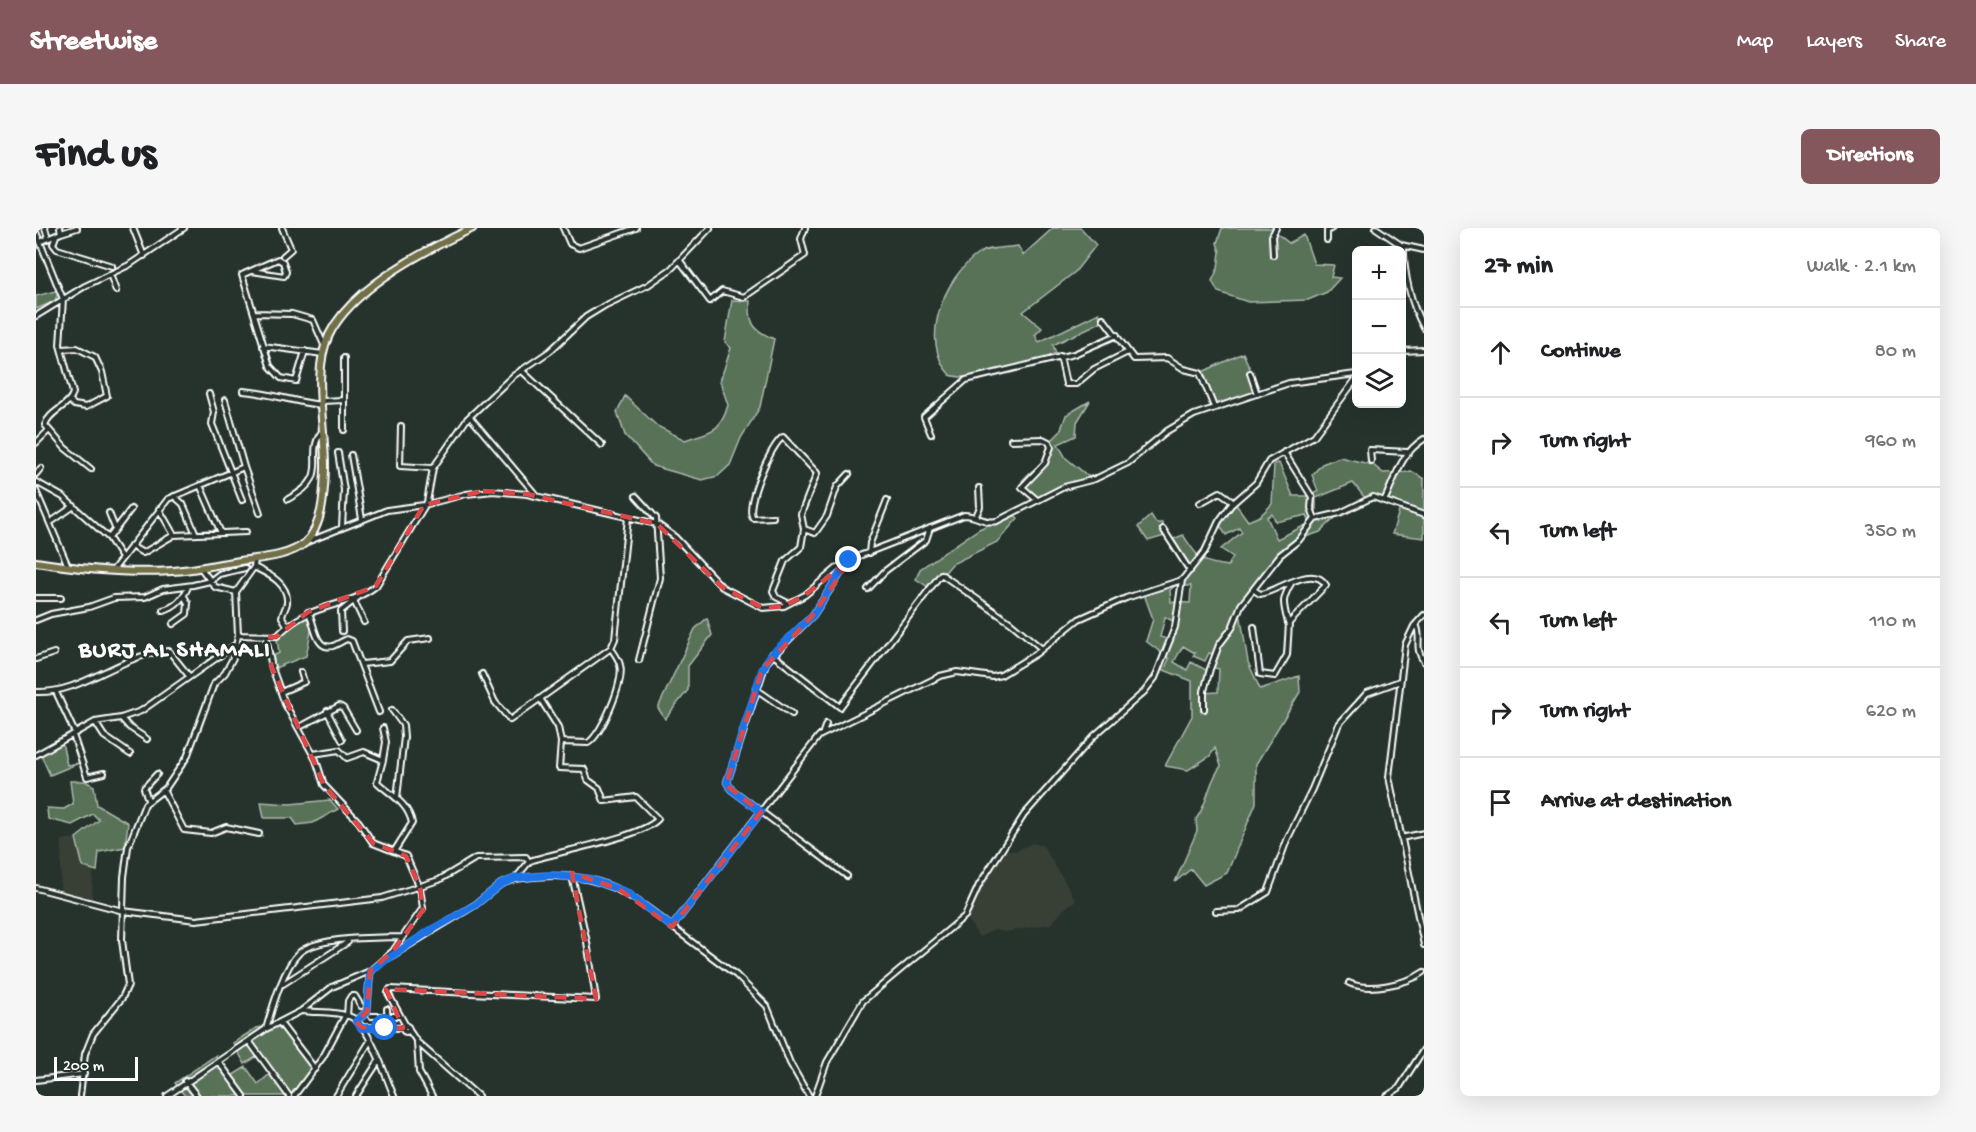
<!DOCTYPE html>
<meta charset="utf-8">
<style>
:root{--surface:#fff;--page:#f6f6f6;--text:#202124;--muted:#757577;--line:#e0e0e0;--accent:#84575d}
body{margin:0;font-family:"Gochi Hand",sans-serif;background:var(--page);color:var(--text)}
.controls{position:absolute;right:18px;top:18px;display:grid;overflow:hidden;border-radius:9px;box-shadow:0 6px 24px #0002}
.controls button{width:54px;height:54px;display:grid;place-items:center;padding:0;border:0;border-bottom:2px solid var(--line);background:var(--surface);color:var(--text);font:30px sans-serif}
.scale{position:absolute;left:18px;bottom:15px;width:84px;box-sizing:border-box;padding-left:6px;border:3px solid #fff;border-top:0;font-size:16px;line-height:21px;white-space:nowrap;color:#fff;-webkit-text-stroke:4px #26332d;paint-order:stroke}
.stop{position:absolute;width:18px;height:18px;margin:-14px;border:4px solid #1a73e8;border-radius:50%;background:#fff}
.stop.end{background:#1a73e8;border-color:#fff;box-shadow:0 2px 6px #0008}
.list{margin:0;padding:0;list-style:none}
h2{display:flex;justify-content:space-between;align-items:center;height:78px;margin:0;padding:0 24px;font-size:26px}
h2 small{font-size:20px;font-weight:400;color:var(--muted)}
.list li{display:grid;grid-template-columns:39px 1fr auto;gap:18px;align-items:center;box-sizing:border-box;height:90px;padding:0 24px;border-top:2px solid var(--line)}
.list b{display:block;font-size:22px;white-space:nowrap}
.list em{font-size:20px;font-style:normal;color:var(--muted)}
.icon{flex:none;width:33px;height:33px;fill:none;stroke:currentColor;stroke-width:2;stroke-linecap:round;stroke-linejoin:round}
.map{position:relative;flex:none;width:1388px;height:868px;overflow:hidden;border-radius:9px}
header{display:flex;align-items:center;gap:36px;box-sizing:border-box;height:84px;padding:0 30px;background:var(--accent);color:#fff}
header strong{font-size:28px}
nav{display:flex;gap:33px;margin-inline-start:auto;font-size:21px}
.intro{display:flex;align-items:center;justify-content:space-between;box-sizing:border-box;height:144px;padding:0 36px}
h1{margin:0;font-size:42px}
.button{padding:15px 27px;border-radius:9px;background:var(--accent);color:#fff;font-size:21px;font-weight:700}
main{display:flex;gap:36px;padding:0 36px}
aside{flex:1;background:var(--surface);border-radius:9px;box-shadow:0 6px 24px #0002}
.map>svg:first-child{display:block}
.built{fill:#383f36}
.green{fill:#587258;stroke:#acb8ac;stroke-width:1.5;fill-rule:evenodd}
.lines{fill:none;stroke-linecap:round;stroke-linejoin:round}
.minor-casing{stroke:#fff;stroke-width:8}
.major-casing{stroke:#fff;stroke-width:10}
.minor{stroke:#26332d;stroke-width:4}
.major{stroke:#726f4a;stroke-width:6}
.route{stroke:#1a73e8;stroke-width:8}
.marked{fill:none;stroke:#dc4848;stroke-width:4.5;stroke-dasharray:12 8;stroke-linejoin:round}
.labels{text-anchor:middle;stroke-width:5;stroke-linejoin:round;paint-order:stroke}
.district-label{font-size:24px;font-weight:bold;letter-spacing:1.5px;fill:#fff;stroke:#26332d}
</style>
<header>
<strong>Streetwise</strong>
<nav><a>Map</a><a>Layers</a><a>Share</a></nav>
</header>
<div class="intro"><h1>Find us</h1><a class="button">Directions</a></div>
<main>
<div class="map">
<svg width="1388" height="868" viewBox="0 0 1388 868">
<rect width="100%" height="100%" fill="#26332d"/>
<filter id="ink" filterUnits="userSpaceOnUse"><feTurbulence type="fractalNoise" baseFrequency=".0167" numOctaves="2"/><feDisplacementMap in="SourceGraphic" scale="12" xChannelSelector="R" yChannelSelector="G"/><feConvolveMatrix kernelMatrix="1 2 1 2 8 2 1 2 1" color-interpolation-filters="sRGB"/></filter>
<g filter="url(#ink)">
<!-- built -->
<path class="built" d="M 40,610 L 47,639 L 57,642 L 56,670 L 24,662 L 26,612 Z
M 996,615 L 1007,618 L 1040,672 L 1029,680 L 1015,696 L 969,704 L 958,702 L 943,709 L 930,689 L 951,647 L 966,621 L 980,623 Z"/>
<!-- green -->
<path class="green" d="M 1017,0 L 1045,0 L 1060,17 L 1039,44 L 987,84 L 1006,100 L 999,107 L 1003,114 L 1063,85 L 1067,93 L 1017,117 L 1020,125 C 998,138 938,155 914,147 C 882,113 908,50 942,26 C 951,19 971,20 982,18 L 987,27 Z
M 1186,0 L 1243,0 L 1239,4 L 1253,15 L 1268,7 L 1278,36 L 1298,37 L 1295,49 L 1304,50 L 1291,64 L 1272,72 L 1212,74 L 1182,64 L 1176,53 L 1182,40 L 1184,24 L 1181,15 Z
M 23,62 L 19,73 L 0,81 L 0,68 Z
M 696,72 L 714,73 C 713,96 717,102 738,111 L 724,179 L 705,210 L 694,237 L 682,248 L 666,252 L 617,238 L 589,207 L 581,184 L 589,168 L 621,198 L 649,212 C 673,203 684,206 692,177 L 684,153 L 695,120 L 689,114 Z
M 1207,125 L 1224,163 L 1177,177 L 1168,151 L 1162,146 Z
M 1054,173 L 1041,194 L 1040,208 L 1022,216 L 1030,230 L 1052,248 L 1067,247 L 999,273 L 989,264 L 986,253 C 997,238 1014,236 1013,215 L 1024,204 L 1030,187 Z
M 1304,229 L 1337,237 L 1347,245 L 1377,244 L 1388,251 L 1388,310 L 1356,306 L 1364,280 L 1350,270 L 1329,270 L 1317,255 L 1280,270 L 1280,291 L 1301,288 L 1284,304 L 1264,311 L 1246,326 L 1204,384 L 1212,434 L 1224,461 L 1263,448 L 1264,464 L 1220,536 L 1220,575 L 1191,645 L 1168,657 L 1155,641 L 1139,654 L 1161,603 L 1160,591 C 1173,574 1171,556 1185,538 L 1179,520 L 1174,528 L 1152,542 L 1129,538 L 1156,488 L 1156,453 L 1128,442 L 1133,431 L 1110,413 L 1117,391 L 1109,369 L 1114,361 L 1141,353 L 1151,342 L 1135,312 L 1147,307 C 1162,329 1163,335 1192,338 L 1197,329 L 1185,321 L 1206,304 L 1203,300 L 1190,307 L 1184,298 L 1199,275 L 1212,293 L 1224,288 L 1236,276 L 1238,236 L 1243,235 L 1257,268 L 1271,268 L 1282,263 L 1276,247 L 1286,236 ZM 1236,286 L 1240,294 L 1271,287 L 1274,295 L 1241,311 L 1231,289 ZM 1139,358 L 1155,358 L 1154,375 L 1135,374 L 1134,362 ZM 1129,389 L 1141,395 L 1137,413 L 1124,409 ZM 1147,418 L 1159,425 L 1157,428 L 1169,433 L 1173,425 L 1179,427 L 1175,439 L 1183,441 L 1182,464 L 1167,465 L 1170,442 L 1155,434 L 1151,442 L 1138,434 Z
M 977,286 L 982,290 L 961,314 L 916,336 L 895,361 L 880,351 L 884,341 L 943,301 Z
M 1115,287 L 1120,295 L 1126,295 L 1132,307 L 1112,313 L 1102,299 Z
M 272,385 L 277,394 L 270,428 L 239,440 L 237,428 L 243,425 L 241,411 L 251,398 Z
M 671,390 L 676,407 L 652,438 L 652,462 L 629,491 L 622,480 L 659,401 Z
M 26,514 L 31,537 L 43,535 L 14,547 L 5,527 Z
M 34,553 L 49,553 L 58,558 L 61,577 L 92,595 L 89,619 L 63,624 L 61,643 L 47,639 L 40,610 L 63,592 L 57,586 L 36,597 L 12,591 L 11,580 L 28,581 L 37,576 Z
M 294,572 L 302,581 L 277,595 L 261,597 L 256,590 L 228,590 L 225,574 L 254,576 Z
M 241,797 L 279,841 L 258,868 L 149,868 L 139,855 L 180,827 L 194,849 L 210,839 L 222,856 L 235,845 L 223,827 L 209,836 L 197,815 L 220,800 Z"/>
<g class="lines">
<!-- minor casing -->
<g class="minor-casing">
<path id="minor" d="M 9,0 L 12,10
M 24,0 L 25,5 L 4,14 L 27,71 L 24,117 L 37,165 C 33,179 13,183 9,197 L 29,220 L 55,241
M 97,0 L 108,28
M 246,0 L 255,21 L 247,28
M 527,0 L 534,16 L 543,20 L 600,0
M 1340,0 L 1365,17 L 1388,22
M 0,4 L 4,14
M 25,5 L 41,0
M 20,8 L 17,16 L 21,21 L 76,38
M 1291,12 L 1291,3 L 1296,0
M 1368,18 C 1367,44 1375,77 1388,100
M 1237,27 L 1236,8 L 1240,0
M 644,33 L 674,73 L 686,63 L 708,69 L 769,27 L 765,11 L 769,0
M 216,43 L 248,48 L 250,44 L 247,34 L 242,31 L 208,46 L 206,47 L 234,138 L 245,150 L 260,153 L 269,123
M 74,46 L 80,63
M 218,85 L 256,86 L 277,92 L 288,117
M 0,88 L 49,58 L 93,37 L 148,0
M 1067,90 L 1098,131 L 1131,130 L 1148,141 L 1164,145 L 1178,179
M 227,118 L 287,126
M 26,121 L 41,120 L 59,129 L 66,144 L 71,168 L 50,179 L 38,177 L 34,173
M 1366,123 L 1388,122
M 1024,128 L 1030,156 L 1040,156 L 1058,141 L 1092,124
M 485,142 L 566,217
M 1214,145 L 1221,166
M 207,163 C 234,165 258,174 285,177
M 173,166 L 178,184 L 176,196 L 206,272
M 189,172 L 208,239
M 286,173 L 307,172
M 434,189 L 501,268
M 365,198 L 364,238 L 397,240
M 308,202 L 308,130
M 895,206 L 888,189 L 930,152 L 1038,126 L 1081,107
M 975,212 L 1007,211 L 1013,214 L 1015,219 L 1009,235 L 986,259 L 1001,272
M 0,215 L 13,202
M 1248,224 L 1276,269 L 1275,280 L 1279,291 L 1304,285 L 1337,269 L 1388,287
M 302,225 L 308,262 L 306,299
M 315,227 L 326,291
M 1335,233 L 1334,222 L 1371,224
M 0,246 L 5,240
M 0,254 L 27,269 L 73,310
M 164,257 L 185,305
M 0,263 L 32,338
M 138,268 L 147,276 L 160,306
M 600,268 L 620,290 L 624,350 L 603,432
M 252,271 C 299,247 266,228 287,202
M 1348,273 C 1360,249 1364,226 1388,211
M 1164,275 L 1184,264 L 1198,274
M 123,281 L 138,307
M 73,285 L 79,300
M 940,288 L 944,279 L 943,260
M 737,289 L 717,290 C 708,279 735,216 747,209 L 781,245 L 765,286 L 768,301 L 765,319 L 749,333 L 737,363 L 740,369 L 752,375
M 15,294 L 38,278
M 768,301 L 779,305 L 791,288 L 801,259 L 813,246
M 1127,301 L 1154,343
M 271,314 L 351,282 L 388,277 L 430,266 L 457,263 L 491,266 L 621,296 L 639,309 L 686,359 L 727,380 L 748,378 L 769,367 L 801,340 L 818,330 L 928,287 C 941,287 949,296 961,293 L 1028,259 L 1059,251 L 1092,235 L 1131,203 L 1158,187 L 1253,155 L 1320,146
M 95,318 L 107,325 L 138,307 L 210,304
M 833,325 L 834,315 L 851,272
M 86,330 L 73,310 L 95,281
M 164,339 L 179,359 L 200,364
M 218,339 C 232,346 253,355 251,375 C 250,380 247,384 246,389 L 251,397
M 77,342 L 132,271 L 208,239 L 224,285
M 832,361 L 849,343 L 890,312 L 894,300
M 1218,362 L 1224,366 C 1241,364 1277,335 1290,357 L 1253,395 L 1251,427 L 1239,448 L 1224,446 L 1218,399
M 0,370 L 25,370
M 318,373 L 328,394
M 127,382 C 140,379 147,371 152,359
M 272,384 C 279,393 278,423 297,418 C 302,416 306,413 311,411 L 316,413 L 343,484
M 1388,387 L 1378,398 L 1369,417 L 1353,549 L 1388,717
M 0,392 L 15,386 L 53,379 L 78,370 L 109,369 L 127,361 L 157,357 L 174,353 L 183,346 L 209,340
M 1252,395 C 1247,375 1245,372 1256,354
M 137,396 L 151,386 L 152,375 L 148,368
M 1380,396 C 1387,411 1377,418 1388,434
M 306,403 L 305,383 L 324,368
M 202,407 L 241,408 C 274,373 309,382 340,358 L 391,274 L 397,240 L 431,191 L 477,148 L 514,123 L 550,89 L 568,78 L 612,57 L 635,41 L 674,0
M 736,426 L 804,479 L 905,346 L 975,395 L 1006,421
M 0,431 L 18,425
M 326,436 L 354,433 L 372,413 L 394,410
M 446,446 L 459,474 L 474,492 L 575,420 L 579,411 L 592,290
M 720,461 L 756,486
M 0,464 C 48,466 85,425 133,423 L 153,448
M 20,464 L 39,505
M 245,464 L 268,454 L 265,444
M 1168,481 L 1168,463 L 1174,441 L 1183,417 L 1196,400 L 1205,377 L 1244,327 L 1263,312 L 1279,291
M 356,482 L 367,497 L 368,509 L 361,570
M 291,483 L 306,512
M 85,490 L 93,499 L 111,511
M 59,494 L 68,508 L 94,526
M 264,499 L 303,478 L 307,480 L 320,502
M 347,500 L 350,514 L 347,532
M 787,504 L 790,496
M 37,507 L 51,549 L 68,545
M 525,514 L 552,515 C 566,506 589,453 584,437 C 583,431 578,425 575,420
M 277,526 L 303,522 L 311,530 L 328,524 L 347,532 L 341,554 C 355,567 372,575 376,595 L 359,622
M 0,527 L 59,494 L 85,490 L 105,483 L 199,417
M 127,562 L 148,602 L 175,605 L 190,599 L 223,606
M 112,572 L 108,560 L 121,546
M 1365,610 L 1388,605
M 494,633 C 522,623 605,610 622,591 L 600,569 L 568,573 L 563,560 L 552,552 L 548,541 L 523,540 L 525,514 L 522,499 L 505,472
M 811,648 L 695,561 L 691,554 L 730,435 L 777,387 L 812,334
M 0,660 L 87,683 L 160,692 L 346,670 L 403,652 L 440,630 L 490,629 L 493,634 L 479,651 C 549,641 582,654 636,699
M 1180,683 L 1203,682 L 1232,664 L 1251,612 L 1276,561 L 1303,496 L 1331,465 L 1364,453
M 352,730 L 439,677 L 465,656 L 479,651
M 1313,755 C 1332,764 1371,756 1388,744
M 247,756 L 312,714
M 351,781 L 352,796
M 266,783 C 280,785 305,783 317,790 C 335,801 349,848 358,868
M 311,788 L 312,773 L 315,768 L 319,768 L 325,778
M 335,788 L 364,788
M 320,793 L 331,784 L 334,743
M 244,795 L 279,841
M367 801a3 3 0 1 1 6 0a3 3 0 1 1-6 0Z
M 370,798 L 352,765 L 354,761 L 560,771 L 551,714 L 536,648
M 326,799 L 367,800
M 230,801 C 236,781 247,740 263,725 C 281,708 341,710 367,709
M 373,802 L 381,814 L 442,868
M 213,813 L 253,868
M 381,815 L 383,844 L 396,868
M 182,833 L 208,868
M 0,852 L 48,846
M 149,853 L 161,868
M 44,868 L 49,826 L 57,806 L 86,770 L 92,757 L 86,712 L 88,649 L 92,619 L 109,576 L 130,560 L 151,529 L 178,456 L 189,445 L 199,426 L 202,407 L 200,364 L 218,339 L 219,331
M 131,868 L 230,801 L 265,783 L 296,759 L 334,743 L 357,723 L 387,680 L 384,660 L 370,628 L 337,615 L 323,594 L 288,557 L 280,532 L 249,476 L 236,440 L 230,409
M 258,868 L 287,829 L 309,788
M 300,868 L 334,813
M 320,868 L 342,834
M 773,868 L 754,835 L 731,778 L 700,747 L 636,699 L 783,508 L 904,448 L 921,444 L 957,449 L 965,447 L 1001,425 L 1043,391 L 1090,370 L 1146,352
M 779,868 L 791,834 L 827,773 L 929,688 L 943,657 L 988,587 L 1058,508 L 1108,464 L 1119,450 L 1139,399 L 1146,352 L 1169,323 L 1183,293 L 1195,277 L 1220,255 L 1233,233 L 1278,208 L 1320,151
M 1351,868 L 1363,860 L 1388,821"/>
</g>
<!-- major casing -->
<g class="major-casing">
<path id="major" d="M 0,334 C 44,341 91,346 136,343 C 159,342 181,336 204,333 C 224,330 252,329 269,315 C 287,298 288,265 289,242 C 290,202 275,144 293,107 C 316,60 391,21 437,0"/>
</g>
<!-- minor -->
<use href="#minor" class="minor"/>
<!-- major -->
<use href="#major" class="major"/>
</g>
</g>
<g class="lines" filter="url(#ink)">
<!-- route -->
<path class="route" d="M 349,800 L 325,800 L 320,793 L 331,784 L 334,743 L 393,703 L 439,677 L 465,656 L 480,650 L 515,647 L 554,651 L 590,664 L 636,699 L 725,584 L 695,561 L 691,554 L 726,442 L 734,428 L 777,387 L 813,332"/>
</g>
<!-- marked area -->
<path class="marked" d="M 447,263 L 491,266 L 621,296 L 686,359 L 727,380 L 748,378 L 769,367 L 814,332 L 777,387 L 726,442 L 690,557 L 725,584 L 636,699 L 583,661 L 536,645 L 560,771 L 350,761 L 367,800 L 325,799 L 320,793 L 331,784 L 334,743 L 357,723 L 387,682 L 384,660 L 370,628 L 337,615 L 288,557 L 236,440 L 230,409 L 240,409 L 272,384 L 340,358 L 388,277 Z"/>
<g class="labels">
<!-- district labels -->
<g class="district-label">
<text x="139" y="428">BURJ AL SHAMALI</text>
</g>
</g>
</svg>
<div class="controls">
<button>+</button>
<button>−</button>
<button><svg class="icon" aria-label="layers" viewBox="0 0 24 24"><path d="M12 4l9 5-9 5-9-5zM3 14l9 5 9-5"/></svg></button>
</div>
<div class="scale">200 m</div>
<div class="stop" style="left:349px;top:800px"></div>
<div class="stop end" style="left:813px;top:332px"></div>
</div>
<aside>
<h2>27 min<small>Walk · 2.1 km</small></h2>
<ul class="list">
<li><svg class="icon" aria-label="ahead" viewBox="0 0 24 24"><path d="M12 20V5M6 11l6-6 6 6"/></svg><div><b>Continue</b></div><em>80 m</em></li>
<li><svg class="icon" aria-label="right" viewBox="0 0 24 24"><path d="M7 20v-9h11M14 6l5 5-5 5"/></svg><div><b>Turn right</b></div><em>960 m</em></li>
<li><svg class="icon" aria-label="left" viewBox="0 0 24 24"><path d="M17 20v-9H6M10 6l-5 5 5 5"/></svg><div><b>Turn left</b></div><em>350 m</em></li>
<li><svg class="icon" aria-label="left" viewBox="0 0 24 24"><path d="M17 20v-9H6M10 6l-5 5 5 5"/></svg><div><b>Turn left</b></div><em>110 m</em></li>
<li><svg class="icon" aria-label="right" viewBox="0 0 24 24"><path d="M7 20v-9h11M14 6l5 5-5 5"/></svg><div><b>Turn right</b></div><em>620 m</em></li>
<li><svg class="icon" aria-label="arrive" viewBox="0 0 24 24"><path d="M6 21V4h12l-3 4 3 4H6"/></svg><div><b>Arrive at destination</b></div></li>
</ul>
</aside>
</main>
